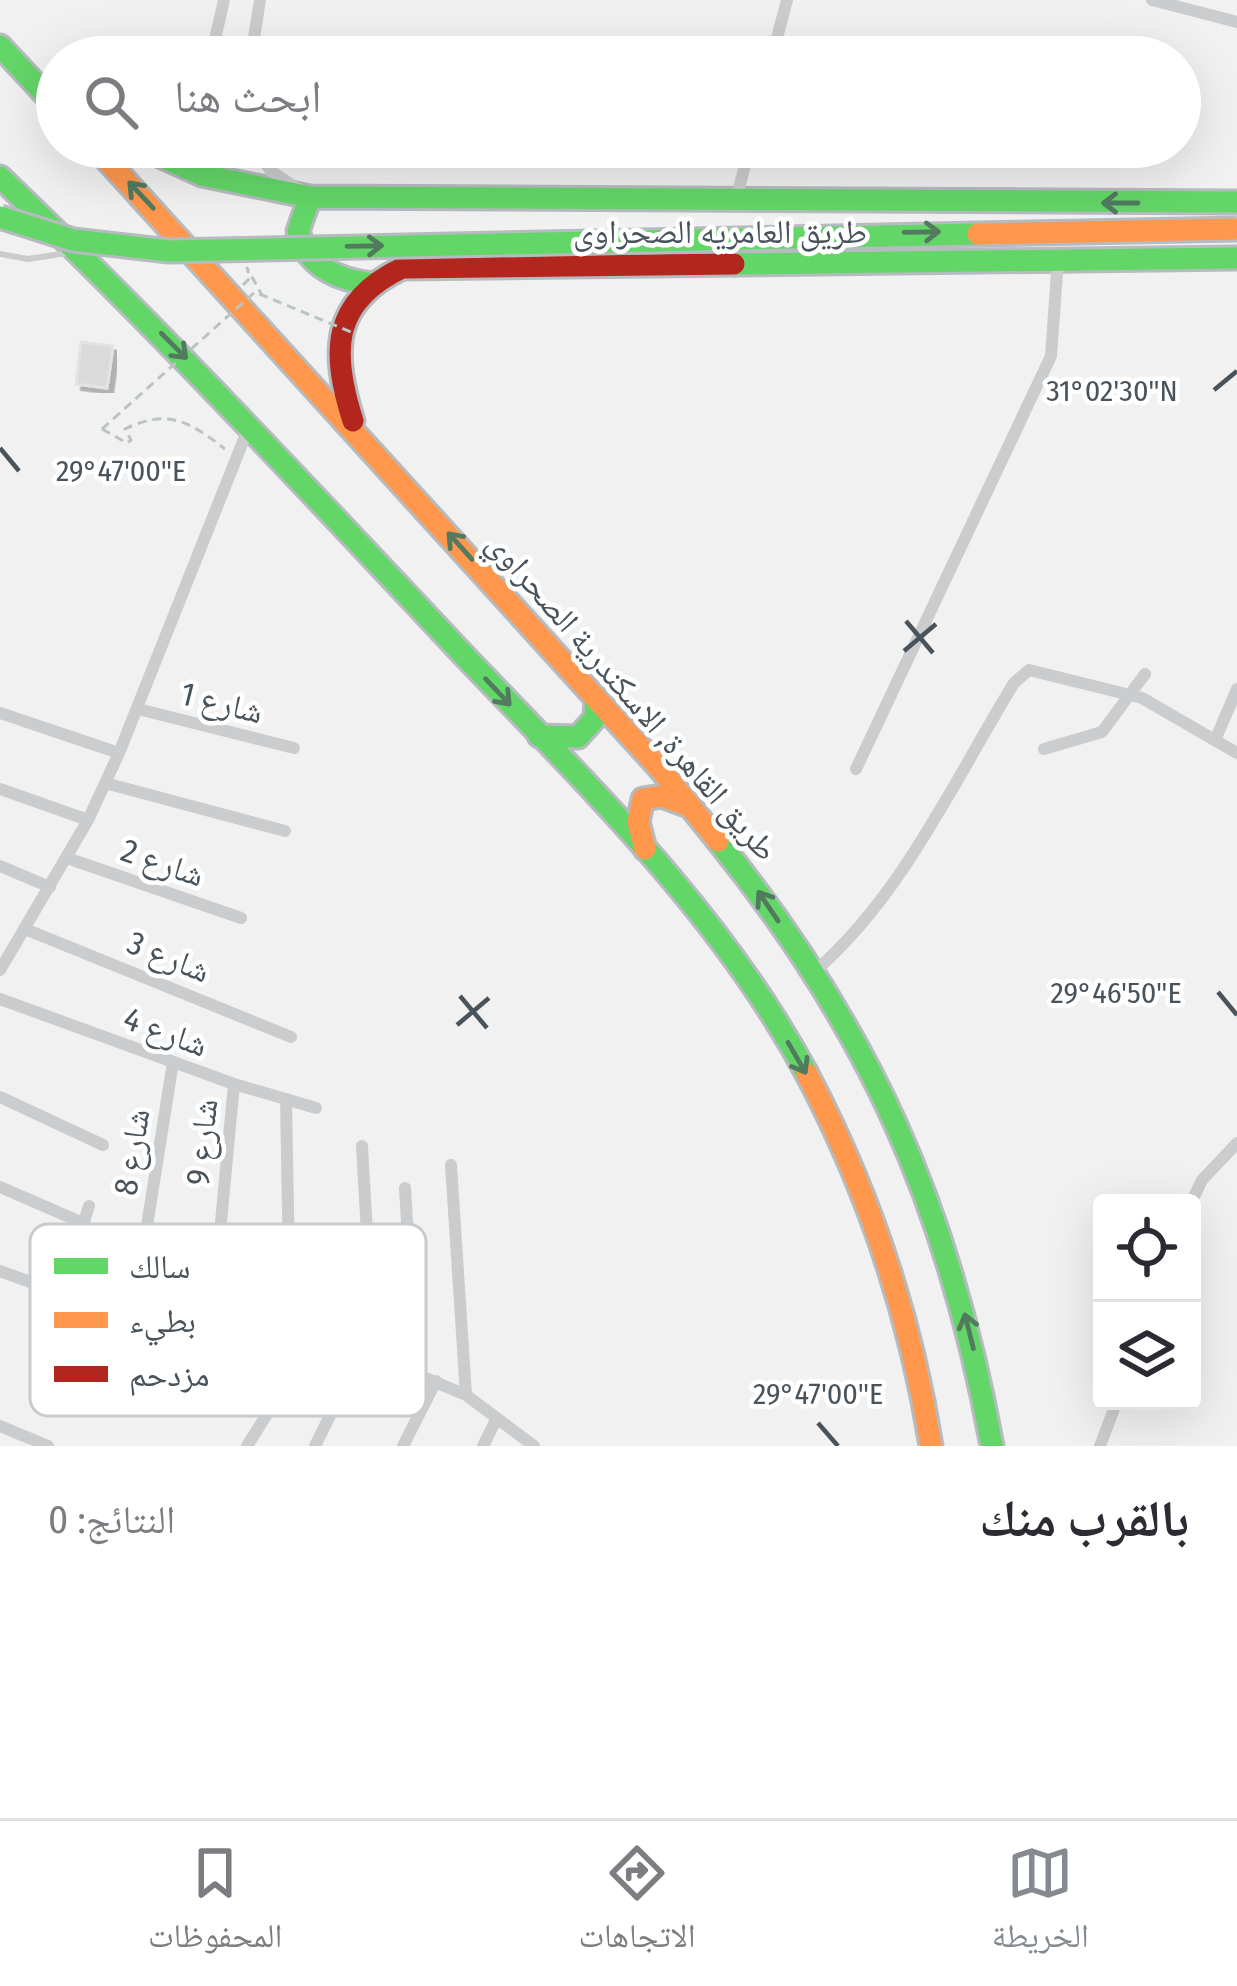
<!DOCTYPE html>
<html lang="ar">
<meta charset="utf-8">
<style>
:root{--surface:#fff;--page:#f7f7f7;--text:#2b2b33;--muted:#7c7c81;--line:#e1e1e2;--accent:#848a90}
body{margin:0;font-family:"Fira Sans Condensed","Noto Naskh Arabic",sans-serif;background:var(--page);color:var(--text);direction:rtl}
.controls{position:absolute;right:36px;bottom:36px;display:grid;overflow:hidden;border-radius:12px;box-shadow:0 12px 48px #0002}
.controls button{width:108px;height:108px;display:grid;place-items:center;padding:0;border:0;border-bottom:3px solid var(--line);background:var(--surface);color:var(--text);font:60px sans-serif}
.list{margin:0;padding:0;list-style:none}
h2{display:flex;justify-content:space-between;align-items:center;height:156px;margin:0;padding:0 48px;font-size:51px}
h2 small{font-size:39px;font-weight:400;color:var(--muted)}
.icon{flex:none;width:66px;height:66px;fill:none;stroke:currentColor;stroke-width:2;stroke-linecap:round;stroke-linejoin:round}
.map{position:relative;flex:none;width:1237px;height:1446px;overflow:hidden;direction:ltr}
.search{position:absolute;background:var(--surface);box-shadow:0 12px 48px #0002;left:36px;right:36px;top:36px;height:132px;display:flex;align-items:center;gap:30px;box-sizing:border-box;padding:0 42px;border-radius:66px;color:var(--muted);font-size:45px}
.sheet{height:372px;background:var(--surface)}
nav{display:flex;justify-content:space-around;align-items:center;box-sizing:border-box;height:168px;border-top:3px solid var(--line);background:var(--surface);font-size:33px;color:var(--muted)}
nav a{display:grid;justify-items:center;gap:6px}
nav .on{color:var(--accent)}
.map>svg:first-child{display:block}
.building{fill:#dadadb;stroke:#e2e3e3;stroke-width:3;filter:url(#shadow)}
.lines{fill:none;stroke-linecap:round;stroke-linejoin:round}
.fast-casing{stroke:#b6bbc0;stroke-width:27}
.slow-casing{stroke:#b6bbc0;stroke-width:27}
.jam-casing{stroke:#b6bbc0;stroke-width:27}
.path{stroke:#bac4c1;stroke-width:3;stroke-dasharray:9 6;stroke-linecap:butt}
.lane{stroke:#cbccce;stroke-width:6}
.street{stroke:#cbccce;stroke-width:12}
.fast{stroke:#63d668;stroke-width:21}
.slow{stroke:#ff974d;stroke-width:21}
.jam{stroke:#b3261e;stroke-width:21}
.fast-bridge-casing{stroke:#b6bbc0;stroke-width:27;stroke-linecap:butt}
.slow-bridge-casing{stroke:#b6bbc0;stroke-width:27;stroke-linecap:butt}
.path-bridge{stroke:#bac4c1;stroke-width:3;stroke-dasharray:9 6;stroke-linecap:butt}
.fast-bridge{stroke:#63d668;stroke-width:21}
.slow-bridge{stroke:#ff974d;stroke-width:21}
.oneway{stroke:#517a5f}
.ticks{fill:none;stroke:#49535b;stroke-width:4.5}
.labels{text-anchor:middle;stroke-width:9;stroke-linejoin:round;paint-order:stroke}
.street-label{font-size:33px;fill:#49535b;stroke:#fff}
.key{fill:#fff;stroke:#c8cbce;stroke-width:3}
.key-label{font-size:33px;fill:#49535b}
.ticks-label{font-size:30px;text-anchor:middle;fill:#49535b;stroke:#fff;stroke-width:9;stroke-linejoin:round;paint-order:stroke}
</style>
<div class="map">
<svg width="1237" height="1446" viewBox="0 0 1237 1446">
<defs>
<filter id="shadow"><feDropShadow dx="5.5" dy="5.5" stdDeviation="0" flood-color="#0004"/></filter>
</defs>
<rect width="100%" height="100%" fill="#f1f1f1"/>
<!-- building -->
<path class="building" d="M 81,342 L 113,346 L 107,388 L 76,384 Z"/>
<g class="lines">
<!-- fast casing -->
<g class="fast-casing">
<path id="fast" d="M 0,46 L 57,107
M 140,147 L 202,175 L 310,197 L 1237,202
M 0,177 C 158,328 306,487 456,647 C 583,781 719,910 807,1074
M 310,197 L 298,231 C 307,267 338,280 372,284
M 734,264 L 1237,258
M 539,736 L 578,737 L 595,718 L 596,698
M 718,841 C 871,1031 948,1206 992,1446"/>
</g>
<!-- slow casing -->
<g class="slow-casing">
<path id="slow" d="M 95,147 L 661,770 L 718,841
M 645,849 L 638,822 L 643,799 L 662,796 L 689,806
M 807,1074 C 869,1192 910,1314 931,1446"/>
</g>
<!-- jam casing -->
<g class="jam-casing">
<path id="jam" d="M 353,421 C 331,352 331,302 402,268 L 734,264"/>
</g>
<!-- path -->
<path class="path" d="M 243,285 L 250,278 L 247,268 L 262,295
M 102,429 L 127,443 L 131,440 L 125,429 C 168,408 190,422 225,449"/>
<!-- lane -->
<path class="lane" d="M 0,254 L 28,259 L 67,253"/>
<!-- street -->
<path class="street" d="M 1152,0 L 1237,22
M 211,57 L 224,0
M 251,57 L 260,0
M 772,57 L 787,0
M 254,147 L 271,171 L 299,190
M 735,203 L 750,147
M 138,709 L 294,748
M 0,713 L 119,753
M 1216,738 L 1237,689
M 1044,749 L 1102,732 L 1145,674
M 856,769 L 1051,356 L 1058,259
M 105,783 L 285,831
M 0,789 L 88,820
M 67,858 L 241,918
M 0,866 L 50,887
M 25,929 L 291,1037
M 0,970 L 88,820 L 119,753 L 250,424
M 814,972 C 902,896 954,781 1014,683 L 1029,670 L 1142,698 L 1237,753
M 0,999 L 234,1084 L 316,1108
M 0,1097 L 103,1145
M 362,1146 L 375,1374
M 451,1165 L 466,1395
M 0,1187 L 83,1223
M 405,1188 L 416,1374
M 1191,1203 L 1202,1180 L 1237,1143
M 0,1271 L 291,1376 L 416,1374 L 466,1395 L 534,1446
M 60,1295 L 89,1206
M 116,1315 L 139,1276 L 173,1062
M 209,1349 L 234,1084
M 0,1426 L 48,1446
M 247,1446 L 291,1376 L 286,1099
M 315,1446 L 350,1375
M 403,1446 L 436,1381
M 483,1446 L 497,1418
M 1100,1446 L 1117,1401"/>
<!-- fast -->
<use href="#fast" class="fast"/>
<!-- slow -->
<use href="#slow" class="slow"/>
<!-- jam -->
<use href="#jam" class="jam"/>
<!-- fast-bridge casing -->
<g class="fast-bridge-casing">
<path id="fast-bridge" d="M 0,217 L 73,240 L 169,251 L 978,234"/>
</g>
<!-- slow-bridge casing -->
<g class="slow-bridge-casing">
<path id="slow-bridge" d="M 978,234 L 1237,229"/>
</g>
<!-- path-bridge -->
<path class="path-bridge" d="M 102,429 L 255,292 L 351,332"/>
<!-- fast-bridge -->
<use href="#fast-bridge" class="fast-bridge"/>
<!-- slow-bridge -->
<use href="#slow-bridge" class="slow-bridge"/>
</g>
<!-- one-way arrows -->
<defs><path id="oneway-shaft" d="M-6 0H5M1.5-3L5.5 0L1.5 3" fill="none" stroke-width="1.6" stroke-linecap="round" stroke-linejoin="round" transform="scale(3)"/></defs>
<g class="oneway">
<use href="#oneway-shaft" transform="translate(141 195) rotate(-133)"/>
<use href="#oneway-shaft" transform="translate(1120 203) rotate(180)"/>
<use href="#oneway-shaft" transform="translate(922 232) rotate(-1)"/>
<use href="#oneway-shaft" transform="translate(365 246) rotate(-1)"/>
<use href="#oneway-shaft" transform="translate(174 346) rotate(45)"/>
<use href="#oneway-shaft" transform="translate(460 546) rotate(-132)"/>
<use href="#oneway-shaft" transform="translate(498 692) rotate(47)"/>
<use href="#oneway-shaft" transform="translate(768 906) rotate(-124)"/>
<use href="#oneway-shaft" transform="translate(797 1058) rotate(60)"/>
<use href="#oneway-shaft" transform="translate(969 1331) rotate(-104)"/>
</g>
<!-- ticks -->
<path class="ticks" d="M 1214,390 L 1237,371M 0,448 L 19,471M 906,621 L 933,653M 904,651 L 936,624M 1218,992 L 1237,1015M 460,996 L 487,1028M 457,1025 L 489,998M 818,1423 L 838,1446"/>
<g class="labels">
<!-- street labels -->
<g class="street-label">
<text x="720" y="243">طريق العامريه الصحراوى</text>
<text transform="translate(633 696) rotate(49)" y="12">طريق القاهرة, الاسكندرية الصحراوي</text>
<text transform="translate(222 702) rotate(14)" y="12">شارع 1</text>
<text transform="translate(163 862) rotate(19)" y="12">شارع 2</text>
<text transform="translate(169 956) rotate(22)" y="12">شارع 3</text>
<text transform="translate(166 1031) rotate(20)" y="12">شارع 4</text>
<text transform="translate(201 1142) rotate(-84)" y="12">شارع 9</text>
<text transform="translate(131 1152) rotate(-81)" y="12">شارع 8</text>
</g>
</g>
<!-- legend -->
<rect x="30" y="1224" width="396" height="192" rx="18" class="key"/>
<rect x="54" y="1258" width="54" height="16" fill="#63d668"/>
<rect x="54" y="1312" width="54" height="16" fill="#ff974d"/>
<rect x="54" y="1366" width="54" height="16" fill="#b3261e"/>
<g class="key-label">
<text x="129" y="1278">سالك</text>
<text x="129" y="1332">بطيء</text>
<text x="129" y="1386">مزدحم</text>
</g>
<g class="ticks-label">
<text x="1112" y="401">31°02'30"N</text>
<text x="121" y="481">29°47'00"E</text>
<text x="1116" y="1003">29°46'50"E</text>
<text x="818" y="1404">29°47'00"E</text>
</g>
</svg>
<div class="controls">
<button><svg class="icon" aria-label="locate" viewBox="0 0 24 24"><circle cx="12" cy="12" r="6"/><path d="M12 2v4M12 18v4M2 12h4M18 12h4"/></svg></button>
<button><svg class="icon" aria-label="layers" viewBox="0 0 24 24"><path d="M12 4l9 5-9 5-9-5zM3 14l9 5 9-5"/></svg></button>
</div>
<div class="search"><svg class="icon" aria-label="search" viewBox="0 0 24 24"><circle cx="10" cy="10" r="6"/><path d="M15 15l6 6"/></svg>ابحث هنا</div>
</div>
<section class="sheet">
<h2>بالقرب منك<small>النتائج: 0</small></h2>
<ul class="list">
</ul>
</section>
<nav>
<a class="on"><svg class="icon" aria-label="map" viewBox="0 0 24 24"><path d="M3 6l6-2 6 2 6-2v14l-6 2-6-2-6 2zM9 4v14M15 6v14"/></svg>الخريطة</a>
<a><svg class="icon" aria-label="directions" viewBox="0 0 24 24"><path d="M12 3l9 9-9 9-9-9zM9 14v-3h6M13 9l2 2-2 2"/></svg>الاتجاهات</a>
<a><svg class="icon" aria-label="saved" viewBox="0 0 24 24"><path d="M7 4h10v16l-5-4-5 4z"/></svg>المحفوظات</a>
</nav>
